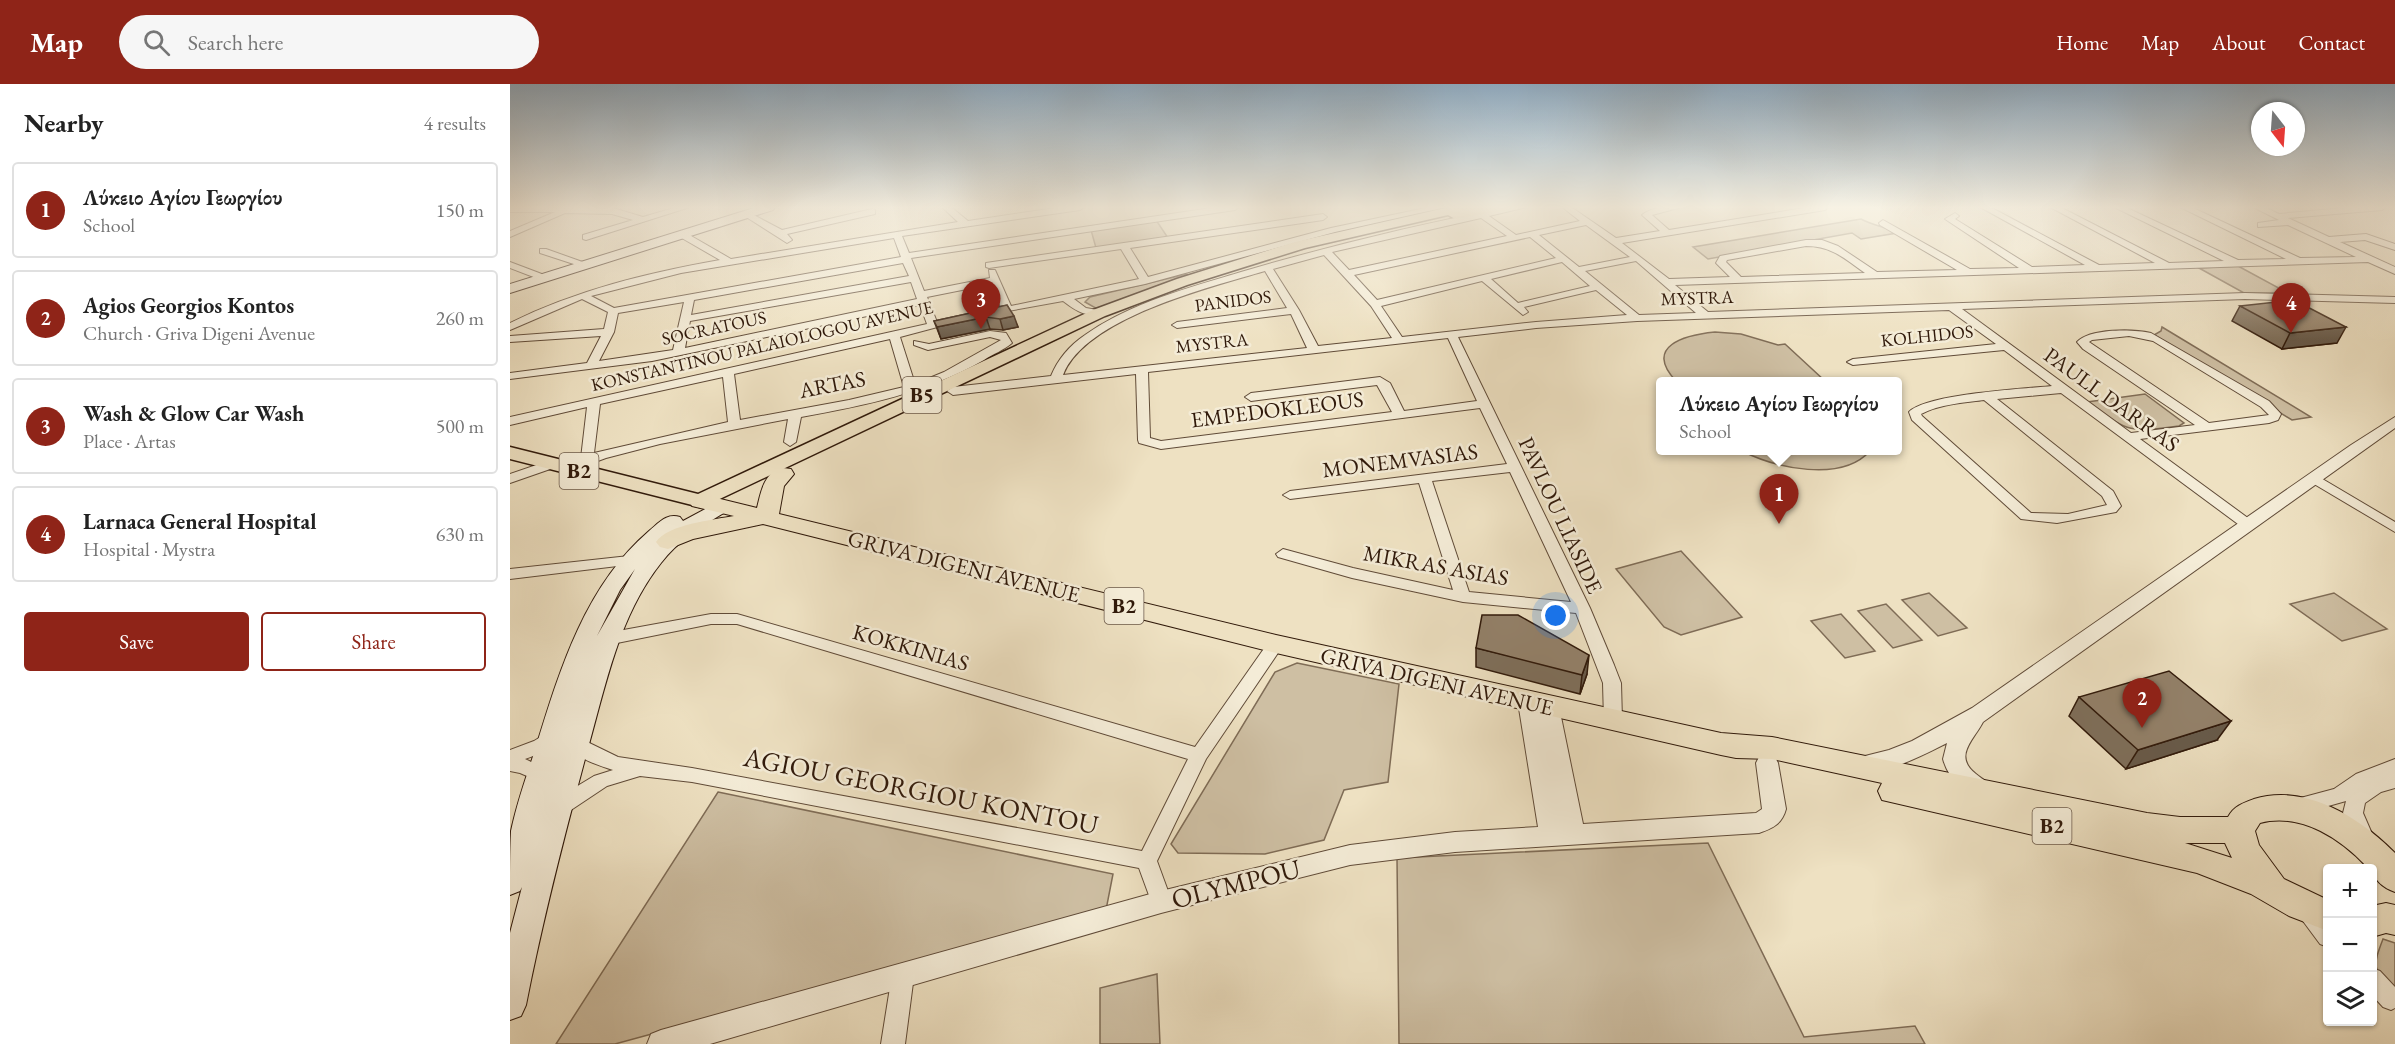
<!DOCTYPE html>
<meta charset="utf-8">
<style>
:root{--surface:#fff;--page:#f6f6f6;--text:#222;--muted:#767676;--line:#e0e0e0;--accent:#8f2418}
body{margin:0;font-family:"EB Garamond",serif;background:var(--page);color:var(--text)}
.controls{position:absolute;right:18px;bottom:18px;display:grid;overflow:hidden;border-radius:6px;box-shadow:0 2px 4px #0004}
.controls button{width:54px;height:54px;display:grid;place-items:center;padding:0;border:0;border-bottom:2px solid var(--line);background:var(--surface);color:var(--text);font:30px sans-serif}
.compass{position:absolute;left:1741px;top:18px;width:54px;height:54px;border-radius:50%;background:var(--surface);box-shadow:0 2px 4px #0004;rotate:163deg}
.you{position:absolute;left:1046px;top:532px;width:21px;height:21px;margin:-15px;border:4px solid #fff;border-radius:50%;background:#1a73e8;box-shadow:0 0 0 9px #1a73e833}
.badge{display:grid;place-items:center;width:39px;height:39px;border-radius:50%;background:var(--accent);color:#fff;font-size:20px;font-weight:700}
.pin{position:absolute;translate:-50% -50px;filter:drop-shadow(0 2px 3px #0008)}
.pin::after{content:'';position:absolute;top:32px;width:21px;height:18px;background:inherit;clip-path:polygon(0 0,100% 0,50% 100%)}
.popup{position:absolute;left:1146px;top:293px;width:246px;height:78px;box-sizing:border-box;display:grid;place-content:center;border-radius:6px;background:var(--surface);filter:drop-shadow(0 2px 4px #0005);font-size:20px;white-space:nowrap;color:var(--muted)}
.popup b{font-size:22px;color:var(--text)}
.popup::after{content:'';position:absolute;left:50%;top:100%;margin-left:-12px;border:12px solid transparent;border-top-color:var(--surface)}
.list{margin:0;padding:0;list-style:none}
h2{display:flex;justify-content:space-between;align-items:center;height:78px;margin:0;padding:0 24px;font-size:26px}
h2 small{font-size:20px;font-weight:400;color:var(--muted)}
.list li{display:grid;grid-template-columns:39px 1fr auto;gap:18px;align-items:center;box-sizing:border-box;height:96px;margin:0 12px 12px;padding:0 12px;border:2px solid var(--line);border-radius:6px}
.list b{display:block;font-size:22px;white-space:nowrap}
.list p{margin:0;font-size:20px;white-space:nowrap;color:var(--muted)}
.list em{font-size:20px;font-style:normal;color:var(--muted)}
.actions{display:flex;gap:12px;padding:18px 24px}
.actions a{flex:1;padding:14px 0;border:2px solid var(--accent);border-radius:6px;text-align:center;font-size:21px;color:var(--accent)}
.actions .main{background:var(--accent);color:#fff}
.icon{flex:none;width:33px;height:33px;fill:none;stroke:currentColor;stroke-width:2;stroke-linecap:round;stroke-linejoin:round}
.map{position:relative;flex:none;width:1885px;height:960px;overflow:hidden}
header{display:flex;align-items:center;gap:36px;box-sizing:border-box;height:84px;padding:0 30px;background:var(--accent);color:#fff}
header strong{font-size:28px}
nav{display:flex;gap:33px;margin-inline-start:auto;font-size:21px}
.search{width:420px;height:54px;background:var(--page);display:flex;align-items:center;gap:15px;box-sizing:border-box;padding:0 21px;border-radius:33px;color:var(--muted);font-size:22px}
main{display:flex}
aside{flex:1;background:var(--surface)}
.map>svg:first-child{display:block}
.green{fill:#cebfa3;stroke:#7f6c56;stroke-width:1.5}
.lines{fill:none;stroke-linecap:round;stroke-linejoin:round}
.minor-casing{stroke:#604b38;stroke-width:2}
.tertiary-casing{stroke:#604b38;stroke-width:2}
.secondary-casing{stroke:#30190a;stroke-width:2}
.primary-casing{stroke:#30190a;stroke-width:3}
.trunk-casing{stroke:#30190a;stroke-width:2}
.minor{fill:#f4ecd7;fill-rule:evenodd}
.tertiary{fill:#f4ecd7;fill-rule:evenodd}
.secondary{fill:#f4ecd7;fill-rule:evenodd}
.primary{fill:#eee1c2;fill-rule:evenodd}
.trunk{fill:#eee1c2;fill-rule:evenodd}
.wall{fill:#7e6f5b;stroke:#30190a;stroke-width:1.5}
.shaded-wall{fill:#675a4a;stroke:#30190a;stroke-width:1.5}
.building{fill:#93816a;stroke:#30190a;stroke-width:1.5}
.labels{text-anchor:middle;stroke-width:5;stroke-linejoin:round;paint-order:stroke}
.far-street-label{font-size:18px;fill:#30190a;stroke:#f4ecd7}
.shield{fill:#f4ecd7;stroke:#6b5848;stroke-width:1.5}
.shield-label{font-size:21px;font-weight:bold;fill:#30190a}
.street-label{font-size:22px;fill:#30190a;stroke:#f4ecd7}
.near-street-label{font-size:27px;fill:#30190a;stroke:#f4ecd7}
</style>
<header>
<strong>Map</strong>
<div class="search"><svg class="icon" aria-label="search" viewBox="0 0 24 24"><circle cx="10" cy="10" r="6"/><path d="M15 15l6 6"/></svg>Search here</div>
<nav><a>Home</a><a>Map</a><a>About</a><a>Contact</a></nav>
</header>
<main>
<aside>
<h2>Nearby<small>4 results</small></h2>
<ul class="list">
<li><span class="badge">1</span><div><b>Λύκειο Αγίου Γεωργίου</b><p>School</p></div><em>150 m</em></li>
<li><span class="badge">2</span><div><b>Agios Georgios Kontos</b><p>Church · Griva Digeni Avenue</p></div><em>260 m</em></li>
<li><span class="badge">3</span><div><b>Wash &amp; Glow Car Wash</b><p>Place · Artas</p></div><em>500 m</em></li>
<li><span class="badge">4</span><div><b>Larnaca General Hospital</b><p>Hospital · Mystra</p></div><em>630 m</em></li>
</ul>
<div class="actions"><a class="main">Save</a><a>Share</a></div>
</aside>
<div class="map">
<svg width="1885" height="960" viewBox="0 0 1885 960">
<rect width="100%" height="100%" fill="#eee1c2"/>
<filter id="stains"><feTurbulence type="fractalNoise" baseFrequency=".00333" numOctaves="4"/><feColorMatrix values="0 0 0 0 .2 0 0 0 0 .09 0 0 0 0 .02 0 0 0 .5 -.17"/></filter>
<radialGradient id="worn" r=".72"><stop offset=".6" stop-color="#630" stop-opacity="0"/><stop offset="1" stop-color="#630" stop-opacity=".3"/></radialGradient>
<!-- green -->
<path class="green" d="M 1351,135 C 1364,142 1374,142 1387,149 L 1351,155 L 1342,149 L 1198,175 L 1183,163 Z
M 646,136 L 658,154 L 586,164 L 581,146 Z
M 1728,182 L 1778,209 L 1734,209 L 1689,184 Z
M 677,190 L 681,194 L 589,226 L 575,218 L 580,213 Z
M 1652,243 L 1801,333 L 1782,336 L 1644,251 L 1651,247 Z
M 1205,248 L 1231,250 L 1268,261 L 1275,260 L 1315,297 L 1166,297 C 1133,262 1175,251 1205,248 Z
M 1635,310 L 1674,339 L 1669,342 C 1617,349 1619,348 1577,318 Z
M 1232,367 L 1360,367 C 1331,399 1266,384 1232,367 Z
M 1171,467 L 1232,533 L 1171,551 L 1154,543 L 1106,485 Z
M 1419,509 L 1457,544 L 1428,552 L 1392,516 Z
M 1824,509 L 1877,545 L 1832,557 L 1780,520 Z
M 1376,520 L 1412,556 L 1383,564 L 1348,527 Z
M 1331,530 L 1365,567 L 1335,574 L 1301,537 Z
M 787,579 L 889,600 L 878,698 L 834,706 L 814,756 L 755,770 L 668,769 L 661,760 L 765,588 Z
M 208,708 L 603,790 L 596,826 L 105,960 L 46,960 Z
M 1198,759 L 1294,953 L 1405,942 L 1415,960 L 889,960 L 887,774 Z
M 1873,855 L 1885,859 L 1885,904 C 1861,887 1863,881 1873,855 Z
M 647,890 L 650,960 L 590,960 L 590,904 Z"/>
<g class="lines">
<!-- minor casing -->
<g class="minor-casing">
<path id="minor" d="M 0,123 L 103,124 L 133,133 L 167,123 L 180,123 L 76,156 L 73,155 L 73,151 L 123,136 L 102,130 L 55,129 L 0,153 L 0,147 L 45,128 L 0,128 Z
M 432,123 L 441,123 L 458,137 L 552,123 L 574,123 L 570,126 L 392,152 L 399,169 L 708,123 L 729,123 L 725,126 L 401,174 L 414,207 L 480,194 L 479,186 L 485,186 L 501,222 L 629,195 L 611,165 L 479,184 L 476,183 L 476,179 L 813,130 L 817,133 L 813,136 L 620,164 L 638,193 L 821,144 L 920,123 L 936,123 L 825,148 L 635,200 L 564,215 L 576,224 L 593,227 L 593,231 C 576,233 566,227 553,217 L 476,231 L 476,227 L 491,224 L 482,200 L 417,213 L 427,238 L 445,234 L 450,237 L 390,253 L 405,300 L 434,288 L 491,256 L 480,253 L 418,266 L 404,261 L 404,257 L 419,260 L 480,247 L 496,249 L 502,259 C 494,266 483,270 474,276 C 415,309 358,321 291,333 L 286,358 L 280,362 L 274,358 L 278,335 L 150,360 L 96,374 L 58,388 L 51,384 L 71,374 L 77,323 L 0,341 L 0,333 L 417,240 L 410,221 L 142,277 L 0,295 L 0,289 L 77,279 L 91,252 L 0,258 L 0,252 L 94,245 L 98,228 L 72,215 L 0,246 L 0,239 C 67,206 137,189 210,176 L 170,153 L 170,149 L 176,149 L 221,175 L 448,138 ZM 384,154 L 391,173 L 104,224 L 81,212 L 171,189 ZM 393,179 L 399,192 L 181,231 L 184,216 ZM 401,198 L 407,215 L 175,264 L 180,237 ZM 174,218 L 163,266 L 89,277 L 104,248 L 108,229 ZM 380,255 L 394,303 L 339,316 L 230,336 L 224,290 ZM 213,293 L 218,338 L 84,369 L 90,320 Z
M 1000,123 L 1017,123 L 979,132 L 1006,151 L 1070,137 L 1052,123 L 1061,123 L 1106,154 L 1150,147 L 1132,131 C 1143,122 1158,123 1172,123 L 1142,131 L 1159,146 L 1300,123 L 1319,123 L 1315,126 L 1112,159 L 1159,195 L 1220,193 L 1206,179 L 1210,172 L 1296,156 L 1312,156 L 1328,162 L 1367,188 L 1447,186 L 1370,141 L 1369,139 L 1373,136 L 1460,185 L 1509,184 L 1435,135 L 1445,129 L 1449,132 L 1445,135 L 1522,183 L 1575,181 L 1470,123 L 1480,123 L 1589,181 L 1645,179 L 1540,123 L 1550,123 L 1659,179 L 1714,177 L 1604,123 L 1615,123 L 1728,176 L 1776,175 L 1670,123 L 1681,123 L 1790,174 L 1846,173 L 1778,141 L 1748,143 L 1748,139 L 1769,136 L 1743,123 L 1754,123 L 1769,130 L 1844,123 L 1876,123 L 1872,126 L 1778,134 L 1819,153 L 1856,150 L 1885,160 L 1885,166 L 1855,156 L 1830,158 L 1885,183 L 1885,190 L 1858,178 L 1165,201 L 1198,228 L 1735,209 L 1885,213 L 1885,219 L 1735,215 L 1452,225 L 1621,349 L 1685,341 L 1573,265 L 1567,258 C 1580,244 1623,245 1641,249 L 1759,317 L 1771,330 L 1768,336 L 1759,339 L 1630,355 L 1742,437 L 1744,440 L 1742,443 L 1732,443 L 1551,309 L 1487,315 L 1603,407 L 1611,422 L 1606,428 L 1547,439 L 1511,435 L 1402,336 L 1399,328 C 1417,310 1513,305 1542,302 L 1494,266 L 1343,281 L 1337,278 L 1343,275 L 1486,260 L 1439,226 L 1127,237 L 1026,244 L 948,253 L 1080,524 L 1104,581 L 1111,599 L 1112,636 L 1109,641 L 1103,643 L 1097,641 L 1094,636 L 1093,599 L 1066,529 L 953,518 L 842,494 L 768,473 L 766,470 L 773,465 L 843,484 L 943,506 L 909,399 L 780,415 L 773,411 L 780,407 L 997,380 L 970,324 L 651,365 L 629,359 L 628,356 L 626,290 L 443,311 L 437,307 L 443,303 L 541,292 C 548,275 560,261 575,251 C 620,219 678,204 731,188 C 819,162 910,140 1000,123 ZM 971,134 L 997,152 L 839,186 L 822,168 ZM 1076,141 L 1120,173 L 1069,183 L 1029,151 ZM 1020,153 L 1046,174 L 867,216 L 844,191 ZM 1296,162 C 1322,162 1335,175 1355,189 L 1231,193 L 1216,178 L 1217,176 ZM 814,171 L 861,222 L 882,254 L 808,262 L 789,226 L 763,185 ZM 1126,177 L 1186,229 L 1129,231 L 1075,187 ZM 1052,178 L 1080,202 L 1008,219 L 981,195 ZM 755,187 L 777,224 L 667,238 L 662,241 L 667,244 L 781,230 L 797,264 L 553,291 C 575,234 700,203 755,187 ZM 972,197 L 1013,231 L 1018,228 L 1014,223 L 1086,206 L 1117,231 L 1026,238 L 892,253 L 871,222 ZM 1619,252 L 1643,257 L 1751,323 L 1759,331 L 1699,339 L 1579,258 L 1582,256 ZM 938,254 L 967,317 L 894,327 L 880,299 L 870,293 L 741,309 L 735,313 L 741,317 L 867,301 L 882,328 L 651,357 L 640,354 L 638,288 ZM 1474,316 L 1592,412 L 1597,421 L 1558,430 L 1521,429 L 1412,332 L 1411,330 C 1430,320 1453,319 1474,316 ZM 1000,388 L 1061,518 L 959,508 L 922,397 Z
M 362,125 L 365,126 L 365,130 L 277,150 L 282,156 L 277,159 L 233,131 L 240,129 L 272,146 Z
M 30,165 L 36,165 L 81,181 L 76,184 L 30,169 Z
M 0,178 L 37,192 L 39,194 L 34,197 L 0,184 Z
M 41,376 L 48,380 L 46,383 L 0,399 L 0,390 Z
M 1804,390 L 1885,438 L 1885,448 L 1799,397 L 1797,394 L 1799,391 Z
M 119,472 L 126,477 L 124,480 L 0,495 L 0,485 Z
M 201,530 L 227,530 L 685,663 L 760,556 L 772,556 L 774,560 L 696,675 L 647,777 L 662,818 L 658,825 L 651,827 L 644,825 L 629,784 L 182,698 L 130,692 L 97,702 L 55,730 L 48,732 L 41,730 L 38,724 L 41,718 L 84,692 L 103,686 C 88,681 66,675 58,660 L 61,655 L 67,653 L 108,673 L 182,684 L 632,767 L 678,675 L 227,540 L 201,540 L 97,561 L 91,559 L 89,555 L 91,551 L 97,549 Z
M 42,646 L 48,648 L 51,653 C 44,666 28,670 15,675 L 38,686 L 40,691 L 38,696 L 31,698 L 10,689 L 0,687 L 0,666 L 24,657 Z
M 1885,675 L 1885,704 L 1871,708 L 1855,719 L 1853,729 L 1863,752 L 1860,758 L 1853,760 L 1846,758 L 1833,729 L 1836,717 L 1790,730 L 1783,728 L 1780,722 L 1783,716 L 1824,705 L 1846,690 Z
M 1798,820 L 1806,822 L 1818,836 L 1818,863 L 1810,860 L 1787,829 L 1790,822 Z
M 393,880 L 401,884 L 404,891 L 395,960 L 371,960 L 382,891 L 385,884 Z
M 1862,884 L 1870,887 L 1885,903 L 1885,924 L 1881,926 L 1873,923 L 1862,911 Z"/>
</g>
<!-- tertiary casing -->
<g class="tertiary-casing">
<path id="tertiary" d="M 1885,333 L 1885,344 L 1473,638 C 1463,657 1443,672 1466,690 C 1473,696 1479,698 1483,706 L 1480,712 C 1459,720 1438,694 1433,675 L 1437,659 C 1415,670 1371,694 1347,686 L 1344,680 L 1347,674 L 1379,666 L 1402,657 L 1462,624 L 1841,361 Z
M 1018,610 L 1025,613 L 1029,620 L 1038,615 L 1045,618 L 1049,623 L 1073,740 L 1246,729 L 1252,725 L 1246,679 L 1249,673 L 1257,670 L 1265,673 L 1268,679 L 1276,725 C 1272,740 1263,744 1249,749 L 945,768 L 840,781 L 651,829 L 200,960 L 137,960 L 141,950 L 151,946 L 651,807 L 840,761 L 945,748 L 1028,743 L 1008,618 L 1011,613 Z"/>
</g>
<!-- secondary casing -->
<g class="secondary-casing">
<path id="secondary" d="M 247,123 L 265,123 L 263,126 L 0,209 L 0,200 Z
M 212,416 L 219,418 L 222,422 L 219,426 C 195,440 168,456 151,479 C 109,532 96,600 78,664 C 55,749 33,834 16,921 L 11,932 L 0,936 L 0,849 L 12,803 L 10,807 L 0,811 C 0,791 0,766 1,747 C 7,718 17,691 26,663 C 50,585 75,502 139,447 C 149,439 156,429 170,433 L 173,437 ZM 125,485 L 87,552 L 110,506 Z"/>
</g>
<!-- primary casing -->
<g class="primary-casing">
<path id="primary" d="M 940,123 L 997,123 L 991,127 L 945,135 L 938,131 L 795,164 L 677,201 L 595,232 L 197,421 L 190,423 L 0,375 L 0,363 L 188,410 L 583,226 L 667,195 L 785,158 Z"/>
</g>
<!-- trunk casing -->
<g class="trunk-casing">
<path id="trunk" d="M 273,384 L 281,385 L 284,390 L 274,402 L 269,430 L 766,551 L 1211,649 L 1262,653 L 1637,729 L 1670,733 L 1718,733 C 1724,722 1733,719 1744,715 C 1795,699 1851,734 1885,769 L 1885,808 C 1874,804 1864,797 1862,784 L 1858,784 C 1832,756 1792,728 1750,739 L 1745,747 L 1749,761 L 1774,795 L 1818,816 L 1818,847 L 1779,832 L 1741,810 L 1687,789 L 1372,716 L 1368,707 L 1372,699 L 1262,675 L 1226,674 L 1211,671 L 766,569 L 253,440 L 183,455 L 158,465 L 150,463 L 146,458 C 158,440 203,436 224,432 L 182,422 L 179,417 L 182,412 L 190,410 L 247,424 C 251,407 254,388 273,384 ZM 1675,759 L 1715,759 L 1722,774 Z
M 1876,819 L 1885,821 L 1885,851 L 1876,849 L 1862,853 L 1862,822 Z"/>
</g>
<!-- minor -->
<use href="#minor" class="minor"/>
<!-- tertiary -->
<use href="#tertiary" class="tertiary"/>
<!-- secondary -->
<use href="#secondary" class="secondary"/>
<!-- primary -->
<use href="#primary" class="primary"/>
<!-- trunk -->
<use href="#trunk" class="trunk"/>
</g>
<!-- wall -->
<path class="wall" d="M 497,221 L 508,243 L 493,246 L 480,245 L 431,255 L 424,237 Z
M 1730,222 L 1827,259 L 1772,265 L 1722,237 Z
M 966,564 L 1077,590 L 1070,610 L 966,583 Z
M 1569,613 L 1707,656 L 1616,685 L 1559,632 Z"/>
<!-- shaded-wall -->
<path class="shaded-wall" d="M 504,232 L 508,243 L 493,246 L 490,235 Z
M 476,233 L 480,245 L 431,255 L 427,243 Z
M 1836,243 L 1827,259 L 1772,265 L 1780,249 Z
M 1079,571 L 1077,590 L 1070,610 L 1072,591 Z
M 1721,637 L 1707,656 L 1616,685 L 1628,666 Z"/>
<!-- building -->
<path class="building" d="M 1784,216 L 1836,243 L 1780,249 L 1730,222 Z
M 497,221 L 504,232 L 490,235 L 476,233 L 427,243 L 424,237 Z
M 972,531 L 1008,531 L 1079,571 L 1072,591 L 966,564 Z
M 1659,587 L 1721,637 L 1628,666 L 1569,613 Z"/>
<!-- sky -->
<linearGradient id="sky" x2="0" y2="1"><stop stop-color="#90abc0"/><stop offset="0.48" stop-color="#f7f2e4"/><stop offset="1" stop-color="#f7f2e4" stop-opacity="0"/></linearGradient>
<rect width="1885" height="257" fill="url(#sky)"/>
<g class="labels">
<!-- far-street labels -->
<g class="far-street-label">
<text transform="translate(1187 214) rotate(-2)" y="6">MYSTRA</text>
<text transform="translate(723 217) rotate(-7)" y="6">PANIDOS</text>
<text transform="translate(204 244) rotate(-12)" y="6">SOCRATOUS</text>
<text transform="translate(1417 252) rotate(-6)" y="6">KOLHIDOS</text>
<text transform="translate(702 259) rotate(-6)" y="6">MYSTRA</text>
<text transform="translate(252 262) rotate(-13)" y="6">KONSTANTINOU PALAIOLOGOU AVENUE</text>
</g>
<!-- shield labels -->
<g class="shield">
<rect x="392.5" y="293" width="39" height="36" rx="4.5"/>
<rect x="49.5" y="369" width="39" height="36" rx="4.5"/>
<rect x="594.5" y="504" width="39" height="36" rx="4.5"/>
<rect x="1522.5" y="724" width="39" height="36" rx="4.5"/>
</g>
<g class="shield-label">
<text x="412" y="318">B5</text>
<text x="69" y="394">B2</text>
<text x="614" y="529">B2</text>
<text x="1542" y="749">B2</text>
</g>
<!-- street labels -->
<g class="street-label">
<text transform="translate(322 300) rotate(-11)" y="8">ARTAS</text>
<text transform="translate(1602 315) rotate(36)" y="8">PAULL DARRAS</text>
<text transform="translate(767 325) rotate(-7)" y="8">EMPEDOKLEOUS</text>
<text transform="translate(890 376) rotate(-7)" y="8">MONEMVASIAS</text>
<text transform="translate(1051 431) rotate(65)" y="8">PAVLOU LIASIDE</text>
<text transform="translate(926 481) rotate(10)" y="8">MIKRAS ASIAS</text>
<text transform="translate(454 482) rotate(14)" y="8">GRIVA DIGENI AVENUE</text>
<text transform="translate(401 563) rotate(16)" y="8">KOKKINIAS</text>
<text transform="translate(927 597) rotate(13)" y="8">GRIVA DIGENI AVENUE</text>
</g>
<!-- near-street labels -->
<g class="near-street-label">
<text transform="translate(411 707) rotate(11)" y="9">AGIOU GEORGIOU KONTOU</text>
<text transform="translate(726 800) rotate(-14)" y="9">OLYMPOU</text>
</g>
</g>
<rect width="100%" height="100%" filter="url(#stains)"/>
<rect width="100%" height="100%" fill="url(#worn)"/>
</svg>
<div class="controls">
<button>+</button>
<button>−</button>
<button><svg class="icon" aria-label="layers" viewBox="0 0 24 24"><path d="M12 4l9 5-9 5-9-5zM3 14l9 5 9-5"/></svg></button>
</div>
<svg class="compass" viewBox="-18 -18 36 36"><path d="M0-13l5 13h-10z" fill="#e53935"/><path d="M0 13l5-13h-10z" fill="#767676"/></svg>
<div class="you"></div>
<div class="pin badge" style="left:1269px;top:440px">1</div>
<div class="popup"><b>Λύκειο Αγίου Γεωργίου</b>School</div>
<div class="pin badge" style="left:1632px;top:644px">2</div>
<div class="pin badge" style="left:471px;top:245px">3</div>
<div class="pin badge" style="left:1781px;top:249px">4</div>
</div>
</main>
